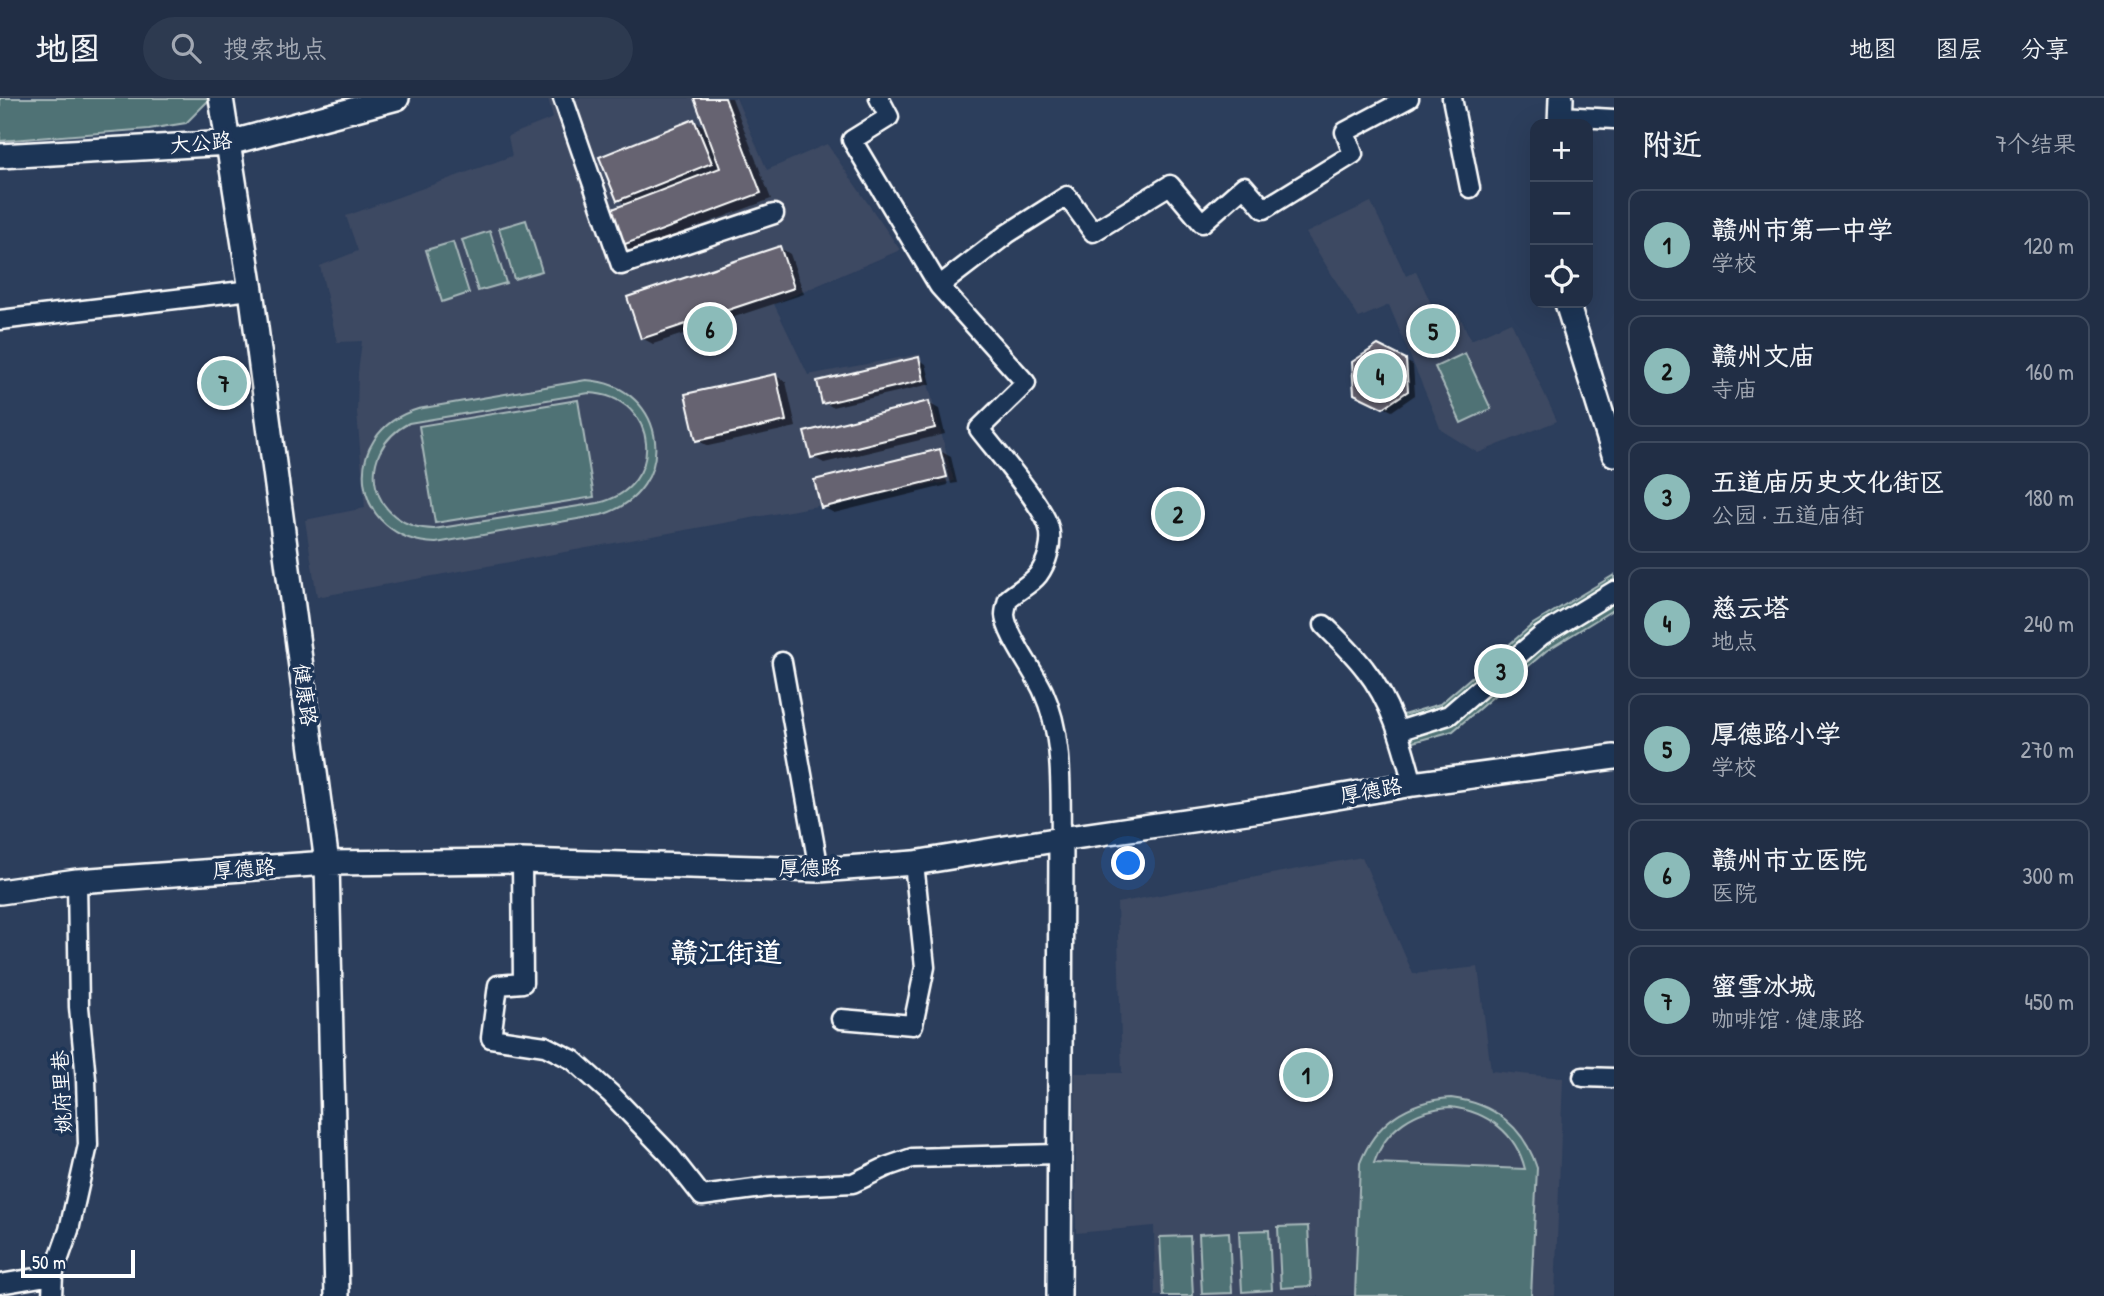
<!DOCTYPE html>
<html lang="zh">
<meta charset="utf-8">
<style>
:root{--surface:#212e45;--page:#2d3a50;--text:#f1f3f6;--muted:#a2a8b3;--line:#3e4a5e;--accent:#8bbbb9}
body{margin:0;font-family:"Patrick Hand","LXGW WenKai TC",sans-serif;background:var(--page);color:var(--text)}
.controls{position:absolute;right:21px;top:21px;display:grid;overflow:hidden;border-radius:14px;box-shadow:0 7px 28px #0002}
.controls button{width:63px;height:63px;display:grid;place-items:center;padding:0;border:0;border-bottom:2px solid var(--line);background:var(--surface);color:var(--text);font:35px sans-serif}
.scale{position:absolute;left:21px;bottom:18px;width:114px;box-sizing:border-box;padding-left:7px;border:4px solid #fff;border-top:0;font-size:19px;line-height:24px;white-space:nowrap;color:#fff;-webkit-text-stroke:5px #1d3557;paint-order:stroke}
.you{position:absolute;left:1129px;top:766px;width:24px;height:24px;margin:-18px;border:5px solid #fff;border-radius:50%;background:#1a73e8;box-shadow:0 0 0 10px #1a73e833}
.badge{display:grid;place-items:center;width:46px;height:46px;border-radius:50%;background:var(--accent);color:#111;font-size:23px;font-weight:700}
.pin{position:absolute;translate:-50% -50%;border:4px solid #fff;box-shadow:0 2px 7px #0006}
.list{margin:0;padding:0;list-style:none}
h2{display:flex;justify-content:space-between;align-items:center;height:91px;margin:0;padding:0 28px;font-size:30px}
h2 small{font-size:23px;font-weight:400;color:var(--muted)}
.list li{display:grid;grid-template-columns:46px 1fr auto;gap:21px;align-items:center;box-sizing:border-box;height:112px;margin:0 14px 14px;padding:0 14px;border:2px solid var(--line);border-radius:14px}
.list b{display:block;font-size:26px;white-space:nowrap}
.list p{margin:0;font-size:23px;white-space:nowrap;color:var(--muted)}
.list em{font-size:23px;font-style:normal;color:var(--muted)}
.icon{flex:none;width:38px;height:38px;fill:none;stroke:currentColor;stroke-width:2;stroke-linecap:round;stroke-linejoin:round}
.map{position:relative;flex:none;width:1614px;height:1198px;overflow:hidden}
header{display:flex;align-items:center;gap:42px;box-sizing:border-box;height:98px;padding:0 35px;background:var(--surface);border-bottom:2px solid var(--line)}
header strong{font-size:33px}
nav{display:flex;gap:38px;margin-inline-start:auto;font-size:24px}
.search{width:490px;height:63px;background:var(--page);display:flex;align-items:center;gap:18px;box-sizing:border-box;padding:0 24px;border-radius:38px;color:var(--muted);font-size:26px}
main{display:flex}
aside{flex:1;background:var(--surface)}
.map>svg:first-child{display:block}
.built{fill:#3d4962}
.green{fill:#4f7274;stroke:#a7b8ba;stroke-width:2;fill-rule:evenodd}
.shadow{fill:#0007}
.building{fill:#666371;stroke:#fff;stroke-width:2}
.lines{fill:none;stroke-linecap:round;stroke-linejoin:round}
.minor-casing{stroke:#fff;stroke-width:23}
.tertiary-casing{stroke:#fff;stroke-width:28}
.minor{stroke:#1d3557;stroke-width:18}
.tertiary{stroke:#1d3557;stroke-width:23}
.labels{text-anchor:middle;stroke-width:7;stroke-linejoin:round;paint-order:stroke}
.street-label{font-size:21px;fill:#fff;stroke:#1d3557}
.district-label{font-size:28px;font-weight:bold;fill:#fff;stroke:#1d3557}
</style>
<header>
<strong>地图</strong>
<div class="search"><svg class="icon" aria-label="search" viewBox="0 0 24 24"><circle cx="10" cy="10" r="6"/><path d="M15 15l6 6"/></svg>搜索地点</div>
<nav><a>地图</a><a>图层</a><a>分享</a></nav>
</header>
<main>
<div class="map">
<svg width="1614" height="1198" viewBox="0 0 1614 1198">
<rect width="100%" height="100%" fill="#2c3e5c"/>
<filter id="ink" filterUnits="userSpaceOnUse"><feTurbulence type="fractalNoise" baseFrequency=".0143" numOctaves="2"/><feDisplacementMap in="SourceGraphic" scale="14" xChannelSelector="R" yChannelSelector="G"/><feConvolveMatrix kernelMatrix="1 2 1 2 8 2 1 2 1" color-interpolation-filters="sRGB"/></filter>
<g filter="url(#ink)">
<!-- built -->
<path class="built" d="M 548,0 L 736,0 L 767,72 L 827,46 L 900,152 L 774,206 L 808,277 L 920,256 L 954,383 L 317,499 L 305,422 L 365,410 L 357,315 L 358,275 L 362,243 L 337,244 L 320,168 L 358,153 L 346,118 L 512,58 L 508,38 L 553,20 Z
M 1371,104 L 1406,178 L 1416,173 L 1439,223 L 1458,215 L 1471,242 L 1511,224 L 1557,323 L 1478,355 L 1441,332 L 1389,207 L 1359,220 L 1306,135 Z
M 1362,759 L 1413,876 L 1478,869 L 1491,973 L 1563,980 L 1555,1198 L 1155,1198 L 1154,1128 L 1076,1135 L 1075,975 L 1122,975 L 1117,805 Z"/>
<!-- green -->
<path class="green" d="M 0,0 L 207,0 L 208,3 L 186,25 L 149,31 L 0,43 Z
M 526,122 L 542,173 L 514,181 L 499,130 Z
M 490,133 L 506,185 L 478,193 L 462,142 Z
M 453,144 L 469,195 L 442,204 L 426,152 Z
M 1465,255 L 1491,311 L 1461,325 L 1435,269 Z
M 586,282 C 670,287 681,394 601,417 L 436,445 C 351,443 336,335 418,311 ZM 589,295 C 660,298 667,390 598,405 L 434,431 C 370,430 352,355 409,325 Z
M 578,302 L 594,399 L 435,425 L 419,328 Z
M 1614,477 L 1614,511 L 1546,553 L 1453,633 L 1402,647 L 1393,620 L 1440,606 L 1533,526 Z
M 1451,1000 C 1494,1005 1524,1029 1537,1070 L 1531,1198 L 1355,1198 L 1360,1065 C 1376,1024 1408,1003 1451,1000 ZM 1451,1009 C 1488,1014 1516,1035 1525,1071 L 1374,1065 C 1386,1030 1415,1011 1451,1009 Z
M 1308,1128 L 1311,1188 L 1281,1190 L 1278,1129 Z
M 1269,1132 L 1272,1192 L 1242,1194 L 1239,1133 Z
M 1229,1134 L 1232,1195 L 1202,1196 L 1199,1136 Z
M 1190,1138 L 1193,1198 L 1163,1198 L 1160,1139 Z"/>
<!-- shadow -->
<path class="shadow" d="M 696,0 L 732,0 L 771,101 L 632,153 L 622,147 L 627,107 L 618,102 L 694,23 L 707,30 Z
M 780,150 L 790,156 L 804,196 L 653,246 L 642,240 Z
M 918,261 L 926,266 L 931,286 L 832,309 L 824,304 Z
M 1405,263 L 1413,267 L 1415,297 L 1392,313 L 1364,300 Z
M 776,278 L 786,284 L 796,329 L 708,348 L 697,342 Z
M 928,305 L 939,311 L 945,336 L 824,365 L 813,359 Z
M 940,353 L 951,359 L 957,385 L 951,386 L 944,359 L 940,359 L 948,387 L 834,415 L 823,409 Z"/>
<!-- building -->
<path class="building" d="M 694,0 L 725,0 L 761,95 L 620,148 L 607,113 L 720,70 Z
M 694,21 L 712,65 L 617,103 L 599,59 Z
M 780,148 L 794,190 L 641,241 L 627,199 Z
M 1378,247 L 1406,261 L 1408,293 L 1383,310 L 1354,296 L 1352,264 Z
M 919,259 L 924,282 L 822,306 L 817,283 Z
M 776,276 L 786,323 L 696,343 L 685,296 Z
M 929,303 L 935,330 L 811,360 L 804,334 Z
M 940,351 L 947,379 L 821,410 L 814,382 Z"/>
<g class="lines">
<!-- minor casing -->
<g class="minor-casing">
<path id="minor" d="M 563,0 L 621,167 L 774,116
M 879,0 L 889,19 L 852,42 L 939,188 L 1007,136 L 1067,98 L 1093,134 L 1170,87 L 1202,125 L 1244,88 L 1264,111 L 1353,56 L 1345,34 L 1409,0
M 1452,0 L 1470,90
M 1561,18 L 1614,21
M 939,188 L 1026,285 L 979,331 C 995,352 1044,408 1049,430 C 1053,445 1047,465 1038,477 C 1031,486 1017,493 1008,501 C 1007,506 1005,512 1005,517 C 1006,536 1034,573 1043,593 C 1064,639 1060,691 1061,741
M 0,222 L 251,192
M 1324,527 C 1338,541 1353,555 1365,571 C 1392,605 1402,645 1413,686
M 782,564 L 819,772
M 1398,633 L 1449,617 L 1542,537 L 1614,493
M 522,763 L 523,885 L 498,887 L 491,940 L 545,948 L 573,962 L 611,996 L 669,1056 L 702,1098 L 769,1089 L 853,1085 L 886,1069 L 912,1060 L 1058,1056
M 841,921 L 913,927 L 925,869 L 914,765
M 1583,979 L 1614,980
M 0,1186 L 53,1177
M 52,1198 L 53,1177 L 69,1132 L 88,1047 L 86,981 L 79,909 L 77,783"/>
</g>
<!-- tertiary casing -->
<g class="tertiary-casing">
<path id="tertiary" d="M 221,0 L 251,192 L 327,765 L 337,1198
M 1560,26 L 1561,0
M 0,58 L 229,45 L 397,0
M 1567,205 L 1614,356
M 0,794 L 77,783 L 327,765 L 522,763 L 819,772 L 914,765 L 1061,741 L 1267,711 L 1413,686 L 1614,659
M 1059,1198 L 1061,741"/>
</g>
<!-- minor -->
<use href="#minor" class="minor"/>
<!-- tertiary -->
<use href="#tertiary" class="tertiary"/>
</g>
</g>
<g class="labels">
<!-- street labels -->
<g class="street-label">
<text transform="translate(201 45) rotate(-5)" y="7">大公路</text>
<text transform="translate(305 597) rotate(82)" y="7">健康路</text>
<text transform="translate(1371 693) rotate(-10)" y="7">厚德路</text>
<text transform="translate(810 770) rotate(-1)" y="7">厚德路</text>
<text transform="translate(244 771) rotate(-4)" y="7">厚德路</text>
<text transform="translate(62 994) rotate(-93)" y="7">姚府里巷</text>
</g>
<!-- district labels -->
<g class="district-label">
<text x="726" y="864">赣江街道</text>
</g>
</g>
</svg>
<div class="controls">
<button>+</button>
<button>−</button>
<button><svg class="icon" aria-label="locate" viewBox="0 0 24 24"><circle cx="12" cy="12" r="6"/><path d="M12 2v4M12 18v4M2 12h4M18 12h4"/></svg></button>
</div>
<div class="scale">50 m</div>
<div class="you"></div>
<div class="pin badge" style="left:1306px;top:977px">1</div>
<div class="pin badge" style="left:1178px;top:416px">2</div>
<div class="pin badge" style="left:1501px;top:573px">3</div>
<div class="pin badge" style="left:1380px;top:278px">4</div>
<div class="pin badge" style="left:1433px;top:233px">5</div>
<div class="pin badge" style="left:710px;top:231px">6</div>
<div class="pin badge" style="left:224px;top:285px">7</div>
</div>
<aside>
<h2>附近<small>7个结果</small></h2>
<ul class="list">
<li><span class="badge">1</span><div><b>赣州市第一中学</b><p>学校</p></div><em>120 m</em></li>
<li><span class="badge">2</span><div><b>赣州文庙</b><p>寺庙</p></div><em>160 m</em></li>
<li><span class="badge">3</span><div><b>五道庙历史文化街区</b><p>公园 · 五道庙街</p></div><em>180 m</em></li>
<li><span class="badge">4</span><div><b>慈云塔</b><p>地点</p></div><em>240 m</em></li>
<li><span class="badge">5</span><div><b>厚德路小学</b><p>学校</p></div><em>270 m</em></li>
<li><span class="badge">6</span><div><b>赣州市立医院</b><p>医院</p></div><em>300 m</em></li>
<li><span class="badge">7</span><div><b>蜜雪冰城</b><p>咖啡馆 · 健康路</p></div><em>450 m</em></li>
</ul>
</aside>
</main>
